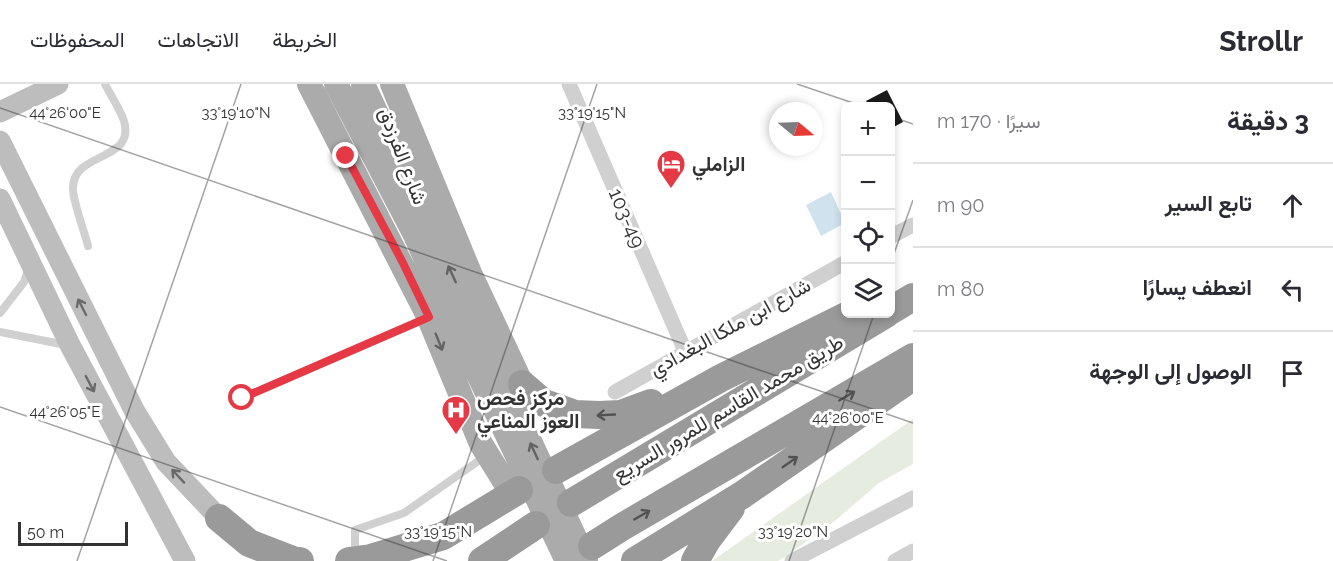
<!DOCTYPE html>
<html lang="ar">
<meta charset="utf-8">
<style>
:root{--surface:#fff;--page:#f2f2f3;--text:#2b2b33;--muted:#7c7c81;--line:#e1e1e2}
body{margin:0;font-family:Raleway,Vazirmatn,sans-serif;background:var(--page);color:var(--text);direction:rtl}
.controls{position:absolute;right:18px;top:18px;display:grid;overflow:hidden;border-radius:9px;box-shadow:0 3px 9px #0003}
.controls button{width:54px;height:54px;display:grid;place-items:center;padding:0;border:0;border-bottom:2px solid var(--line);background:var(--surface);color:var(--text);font:30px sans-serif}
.compass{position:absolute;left:769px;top:18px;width:54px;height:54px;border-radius:50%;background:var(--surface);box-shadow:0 3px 9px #0003;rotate:109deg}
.scale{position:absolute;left:18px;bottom:15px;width:110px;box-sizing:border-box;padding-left:6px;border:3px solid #333;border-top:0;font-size:16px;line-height:21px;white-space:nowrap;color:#333;-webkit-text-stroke:4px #fff;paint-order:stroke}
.stop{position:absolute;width:18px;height:18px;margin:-14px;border:4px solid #e63946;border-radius:50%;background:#fff}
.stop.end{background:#e63946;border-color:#fff;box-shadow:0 2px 6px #0008}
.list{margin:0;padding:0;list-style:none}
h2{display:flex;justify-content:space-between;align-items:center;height:78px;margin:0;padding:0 24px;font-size:26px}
h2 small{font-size:20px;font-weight:400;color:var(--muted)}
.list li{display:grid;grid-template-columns:39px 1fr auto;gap:18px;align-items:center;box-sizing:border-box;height:84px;padding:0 24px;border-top:2px solid var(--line)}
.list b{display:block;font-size:22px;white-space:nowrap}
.list em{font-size:20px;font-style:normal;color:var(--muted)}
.icon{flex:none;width:33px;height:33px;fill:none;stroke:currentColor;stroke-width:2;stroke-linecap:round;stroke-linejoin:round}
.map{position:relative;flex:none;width:913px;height:477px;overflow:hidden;direction:ltr}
header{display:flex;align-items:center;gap:36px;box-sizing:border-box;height:84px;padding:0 30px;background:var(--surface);border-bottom:2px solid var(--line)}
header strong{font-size:28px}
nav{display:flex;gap:33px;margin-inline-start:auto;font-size:21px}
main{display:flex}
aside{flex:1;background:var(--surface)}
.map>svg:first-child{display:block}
.green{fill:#e6ecdf}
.water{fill:#cfe2ee}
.building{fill:#1a1a1a}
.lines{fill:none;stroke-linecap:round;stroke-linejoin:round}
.lane{stroke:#d0d0d0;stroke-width:8}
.street{stroke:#d0d0d0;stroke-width:15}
.secondary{stroke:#bdbdbd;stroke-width:21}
.primary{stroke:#ababab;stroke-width:24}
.highway{stroke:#9a9a9a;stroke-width:28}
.oneway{stroke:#636363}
.oneway2{stroke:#6a6a6a}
.oneway3{stroke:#525252}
.route{stroke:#e63946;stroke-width:8}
.ticks{fill:none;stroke:#333;stroke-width:1.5;stroke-opacity:0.45}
.labels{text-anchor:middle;stroke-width:6;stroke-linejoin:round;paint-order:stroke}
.street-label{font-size:20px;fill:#333;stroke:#fff}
.poi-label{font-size:20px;font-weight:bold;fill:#333;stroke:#fff;text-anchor:start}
.ticks-label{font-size:15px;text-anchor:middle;fill:#333;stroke:#fff;stroke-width:6;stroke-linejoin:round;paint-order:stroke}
</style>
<header>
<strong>Strollr</strong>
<nav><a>الخريطة</a><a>الاتجاهات</a><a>المحفوظات</a></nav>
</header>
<main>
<aside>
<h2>3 دقيقة<small>سيرًا · 170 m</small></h2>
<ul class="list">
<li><svg class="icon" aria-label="ahead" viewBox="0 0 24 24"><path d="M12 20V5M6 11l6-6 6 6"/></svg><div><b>تابع السير</b></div><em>90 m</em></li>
<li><svg class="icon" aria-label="left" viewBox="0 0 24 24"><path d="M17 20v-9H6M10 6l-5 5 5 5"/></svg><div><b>انعطف يسارًا</b></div><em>80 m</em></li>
<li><svg class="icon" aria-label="arrive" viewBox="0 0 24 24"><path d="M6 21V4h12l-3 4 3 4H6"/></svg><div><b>الوصول إلى الوجهة</b></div></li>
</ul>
</aside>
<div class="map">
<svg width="913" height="477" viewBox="0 0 913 477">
<rect width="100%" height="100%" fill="#fff"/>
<!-- green -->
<path class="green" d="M 913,335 L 913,380 L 879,399 L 836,436 L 785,473 L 778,477 L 712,477 Z"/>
<!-- water -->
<path class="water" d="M 831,108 L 845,139 L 821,152 L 806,121 Z"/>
<!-- building -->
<path class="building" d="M 887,6 L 903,38 L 890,45 L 890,22 L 869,22 L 866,17 Z"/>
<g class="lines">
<!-- lane -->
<path class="lane" d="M 88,162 C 85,149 72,115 73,104 C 73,67 136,78 124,37 C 120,25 111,12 105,0
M 0,229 L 24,198 L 28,186
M 0,248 L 66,261
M 242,314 L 425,235
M 355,470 L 355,446 L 404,429 L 484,373"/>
<!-- street -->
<path class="street" d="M 569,0 L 685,267
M 890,153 L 913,141
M 615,308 L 846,178
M 792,477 L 913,414
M 895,477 L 913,467"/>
<!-- secondary -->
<path class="secondary" d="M 0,28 L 58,0
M 0,57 L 134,326 L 166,378 L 219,434
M 0,115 L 70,261 L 185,477"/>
<!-- primary -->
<path class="primary" d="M 309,0 L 427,230 L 481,360 L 512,410
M 336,0 L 415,151 L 468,269 L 567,477
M 363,0 L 586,477
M 392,0 L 470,189 L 522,300 L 527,319"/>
<!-- highway -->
<path class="highway" d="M 890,227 L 913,213
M 522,300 L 544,319 L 575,330 L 599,331 L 621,330 L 651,319
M 556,386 L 721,294 L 850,230
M 571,419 L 886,230
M 219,434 L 249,459 L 293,476 L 300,477
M 592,462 L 622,443 L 913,273
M 349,477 L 371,474 L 443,452 L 519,406
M 482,477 L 536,441
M 635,477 L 742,411 L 911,294
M 695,477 L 707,456 L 731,424"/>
</g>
<!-- one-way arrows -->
<defs><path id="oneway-shaft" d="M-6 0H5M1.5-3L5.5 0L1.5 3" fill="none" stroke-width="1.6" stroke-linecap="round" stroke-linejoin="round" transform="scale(1.5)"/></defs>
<g class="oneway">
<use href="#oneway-shaft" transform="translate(452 190) rotate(-115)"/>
<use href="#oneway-shaft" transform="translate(439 258) rotate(68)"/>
<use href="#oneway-shaft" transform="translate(534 367) rotate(-115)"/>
</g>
<g class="oneway2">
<use href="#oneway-shaft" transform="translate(82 223) rotate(-117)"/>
<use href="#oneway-shaft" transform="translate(90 300) rotate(62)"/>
<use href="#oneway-shaft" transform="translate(178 392) rotate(-133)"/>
</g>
<g class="oneway3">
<use href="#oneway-shaft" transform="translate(847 312) rotate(-30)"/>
<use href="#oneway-shaft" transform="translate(606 331) rotate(177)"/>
<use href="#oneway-shaft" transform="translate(790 378) rotate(-35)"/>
<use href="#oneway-shaft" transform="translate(642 431) rotate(-30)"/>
</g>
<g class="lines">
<!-- route -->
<path class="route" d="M 242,314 L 429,233 L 402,177 L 346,72"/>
</g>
<!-- ticks -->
<path class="ticks" d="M 797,0 L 862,22M 0,24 L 913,339M 890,32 L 913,40M 890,181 L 913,116M 0,323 L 447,477M 77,477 L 241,0M 433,477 L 597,0M 789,477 L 874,230"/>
<!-- icons -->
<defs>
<g id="hotel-pin" transform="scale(1.5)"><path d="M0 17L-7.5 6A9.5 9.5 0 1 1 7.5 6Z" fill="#e63946" stroke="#fff"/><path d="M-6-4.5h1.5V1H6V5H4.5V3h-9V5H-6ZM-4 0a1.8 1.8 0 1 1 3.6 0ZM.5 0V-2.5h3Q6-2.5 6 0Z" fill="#fff"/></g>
<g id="hospital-pin" transform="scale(1.5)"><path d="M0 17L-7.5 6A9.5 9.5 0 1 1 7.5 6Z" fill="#e63946" stroke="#fff"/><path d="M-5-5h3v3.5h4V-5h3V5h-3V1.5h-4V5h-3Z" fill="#fff"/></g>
</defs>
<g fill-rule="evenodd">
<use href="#hotel-pin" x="671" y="80"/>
<use href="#hospital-pin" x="456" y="326"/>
</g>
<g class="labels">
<!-- street labels -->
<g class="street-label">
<text transform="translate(403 72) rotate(69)" y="7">شارع الفرزدق</text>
<text transform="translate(627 134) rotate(67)" y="7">103-49</text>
<text transform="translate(730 243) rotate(-29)" y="7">شارع ابن ملكا البغدادي</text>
<text transform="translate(728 324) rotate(-31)" y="7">طريق محمد القاسم للمرور السريع</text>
</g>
<!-- poi labels -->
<g class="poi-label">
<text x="692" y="87">الزاملي</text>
<text x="477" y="321">مركز فحص<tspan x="477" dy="23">العوز المناعي</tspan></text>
</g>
</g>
<g class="ticks-label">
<text x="592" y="34">33°19'15"N</text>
<text x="236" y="34">33°19'10"N</text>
<text x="65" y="34">44°26'00"E</text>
<text x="65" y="333">44°26'05"E</text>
<text x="848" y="339">44°26'00"E</text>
<text x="438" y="453">33°19'15"N</text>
<text x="793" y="453">33°19'20"N</text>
</g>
</svg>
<div class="controls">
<button>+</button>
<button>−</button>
<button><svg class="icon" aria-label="locate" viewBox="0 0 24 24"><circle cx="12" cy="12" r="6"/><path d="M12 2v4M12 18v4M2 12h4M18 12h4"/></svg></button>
<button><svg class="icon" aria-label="layers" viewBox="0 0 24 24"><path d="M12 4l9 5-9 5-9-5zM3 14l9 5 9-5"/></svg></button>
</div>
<svg class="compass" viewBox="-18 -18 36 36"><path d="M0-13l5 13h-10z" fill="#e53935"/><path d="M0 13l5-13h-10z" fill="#7c7c81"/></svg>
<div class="scale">50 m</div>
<div class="stop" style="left:242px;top:314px"></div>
<div class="stop end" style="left:346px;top:72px"></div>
</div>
</main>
